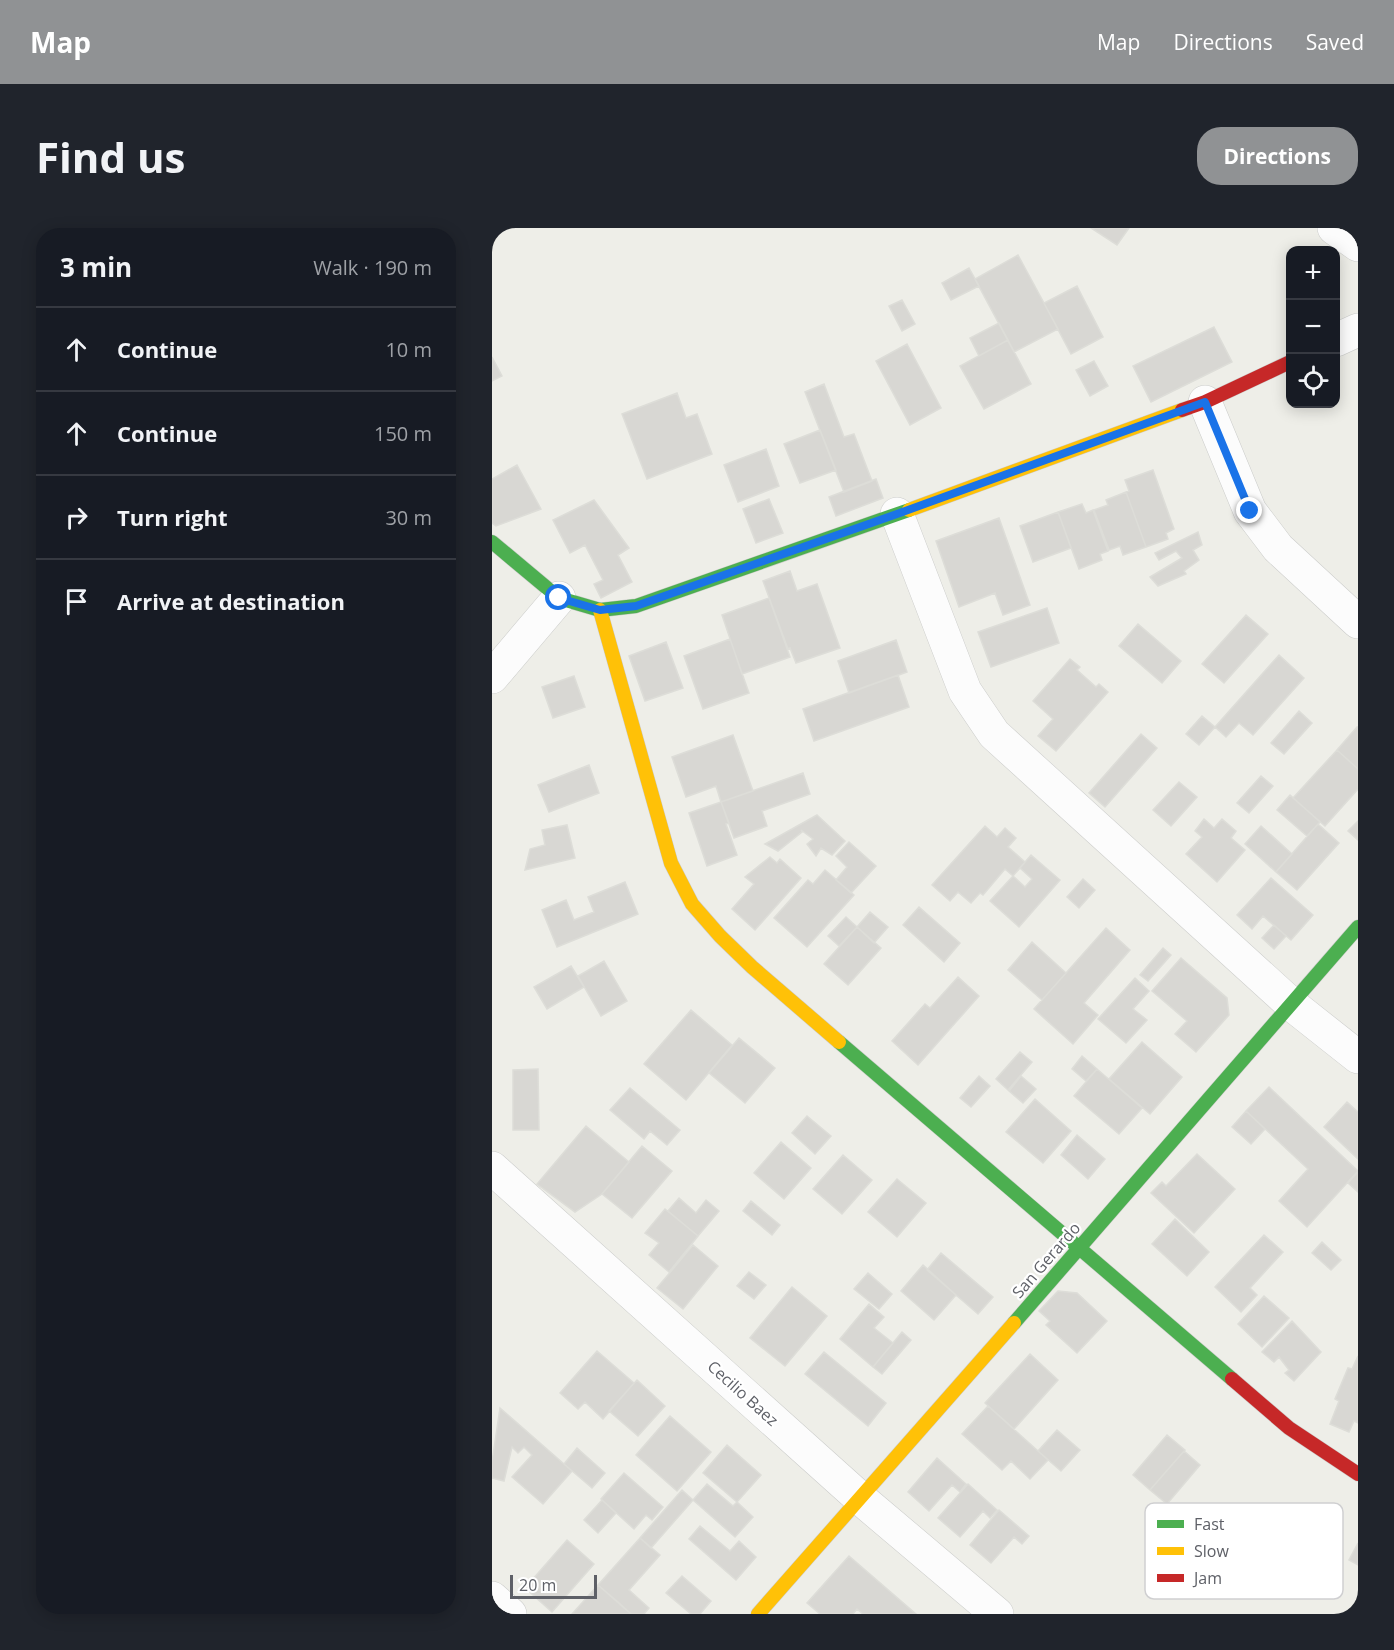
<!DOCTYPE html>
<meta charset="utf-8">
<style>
:root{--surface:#171b24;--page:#20242c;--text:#f1f3f6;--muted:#9ea1a6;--line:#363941;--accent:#909294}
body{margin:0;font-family:"Open Sans",sans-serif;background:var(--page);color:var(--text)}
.controls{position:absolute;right:18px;top:18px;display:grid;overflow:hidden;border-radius:12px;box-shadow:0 3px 15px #0003}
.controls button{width:54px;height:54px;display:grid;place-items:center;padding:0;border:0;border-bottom:2px solid var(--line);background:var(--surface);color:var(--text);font:30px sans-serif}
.scale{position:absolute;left:18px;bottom:15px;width:87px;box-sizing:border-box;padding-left:6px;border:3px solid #5e6067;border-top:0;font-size:16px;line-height:21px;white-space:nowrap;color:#5e6067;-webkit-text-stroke:4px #fff;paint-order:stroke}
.stop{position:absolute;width:18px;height:18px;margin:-14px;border:4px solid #1a73e8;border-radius:50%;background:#fff}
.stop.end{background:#1a73e8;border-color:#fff;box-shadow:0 2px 6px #0008}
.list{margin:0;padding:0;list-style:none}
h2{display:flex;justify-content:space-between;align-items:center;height:78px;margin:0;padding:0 24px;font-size:26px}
h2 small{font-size:20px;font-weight:400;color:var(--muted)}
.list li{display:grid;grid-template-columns:39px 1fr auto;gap:18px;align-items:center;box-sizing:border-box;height:84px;padding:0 24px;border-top:2px solid var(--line)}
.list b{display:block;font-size:22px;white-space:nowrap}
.list em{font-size:20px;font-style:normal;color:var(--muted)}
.icon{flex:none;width:33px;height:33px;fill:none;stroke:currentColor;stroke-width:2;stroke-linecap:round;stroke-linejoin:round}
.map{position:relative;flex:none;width:866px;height:1386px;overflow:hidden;border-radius:24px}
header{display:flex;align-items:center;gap:36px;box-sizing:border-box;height:84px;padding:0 30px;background:var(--accent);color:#fff}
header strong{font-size:28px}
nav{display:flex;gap:33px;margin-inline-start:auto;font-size:21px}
.intro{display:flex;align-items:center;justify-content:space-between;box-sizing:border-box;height:144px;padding:0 36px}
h1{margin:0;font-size:42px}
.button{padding:15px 27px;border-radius:24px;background:var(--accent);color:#fff;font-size:21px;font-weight:700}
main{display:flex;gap:36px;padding:0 36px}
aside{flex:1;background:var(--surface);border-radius:24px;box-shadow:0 3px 15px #0003}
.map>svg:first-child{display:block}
.building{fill:#d8d7d3;stroke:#ddddd8;stroke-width:1.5}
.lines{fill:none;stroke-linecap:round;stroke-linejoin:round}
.street-casing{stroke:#cbccca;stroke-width:34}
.fast-casing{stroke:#cbcbca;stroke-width:15}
.slow-casing{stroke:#cbcbca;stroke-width:15}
.jam-casing{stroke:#cbcbca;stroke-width:15}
.street{stroke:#fcfcfc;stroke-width:33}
.fast{stroke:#4caf50;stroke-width:14}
.slow{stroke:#ffc107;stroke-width:14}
.jam{stroke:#c62828;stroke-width:14}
.route{stroke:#1a73e8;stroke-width:8}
.labels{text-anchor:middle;stroke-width:4.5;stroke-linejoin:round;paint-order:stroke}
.street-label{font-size:16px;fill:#5e6067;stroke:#fff}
.key{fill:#fff;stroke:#cfcfd1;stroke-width:1.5}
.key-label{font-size:16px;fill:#5e6067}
</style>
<header>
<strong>Map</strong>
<nav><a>Map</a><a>Directions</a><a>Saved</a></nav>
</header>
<div class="intro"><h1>Find us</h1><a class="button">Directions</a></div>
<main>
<aside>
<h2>3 min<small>Walk · 190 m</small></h2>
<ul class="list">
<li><svg class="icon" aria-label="ahead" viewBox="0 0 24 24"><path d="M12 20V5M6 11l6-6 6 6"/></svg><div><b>Continue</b></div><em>10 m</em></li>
<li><svg class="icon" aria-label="ahead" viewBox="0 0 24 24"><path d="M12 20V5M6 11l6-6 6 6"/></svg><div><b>Continue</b></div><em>150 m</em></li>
<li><svg class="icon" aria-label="right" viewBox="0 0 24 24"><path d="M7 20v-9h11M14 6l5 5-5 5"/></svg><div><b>Turn right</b></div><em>30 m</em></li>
<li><svg class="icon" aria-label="arrive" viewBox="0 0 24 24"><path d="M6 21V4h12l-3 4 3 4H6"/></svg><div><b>Arrive at destination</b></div></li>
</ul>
</aside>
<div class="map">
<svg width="866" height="1386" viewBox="0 0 866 1386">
<rect width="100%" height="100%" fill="#eeeee8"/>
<!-- building -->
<path class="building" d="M 599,0 L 637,0 L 625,17 Z
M 526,27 L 566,101 L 522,124 L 483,51 Z
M 477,40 L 487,58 L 459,72 L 450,55 Z
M 585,58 L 611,109 L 579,126 L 552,75 Z
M 410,72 L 423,96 L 410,103 L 397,78 Z
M 507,95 L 516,112 L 487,128 L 478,110 Z
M 722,99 L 740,134 L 659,174 L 641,138 Z
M 516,112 L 539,156 L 492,181 L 468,138 Z
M 415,116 L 449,180 L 418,197 L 384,133 Z
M 0,129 L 10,148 L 0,153 Z
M 602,133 L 616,158 L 598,168 L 584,142 Z
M 332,156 L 352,209 L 362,206 L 380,253 L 352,264 L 313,164 Z
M 185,165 L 194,190 L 205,186 L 220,226 L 155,251 L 130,186 Z
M 328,202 L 344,242 L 308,255 L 292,216 Z
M 274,221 L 287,258 L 246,274 L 232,237 Z
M 25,237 L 49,281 L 4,298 L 0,295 L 0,251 Z
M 661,242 L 682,301 L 674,305 L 676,311 L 654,319 L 634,264 L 637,263 L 633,252 Z
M 384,251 L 391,270 L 344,288 L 337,269 Z
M 634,264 L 654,319 L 631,327 L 628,318 L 617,322 L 602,282 L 616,277 L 614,272 Z
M 277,271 L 291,305 L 264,315 L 251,281 Z
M 102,272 L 137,320 L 126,327 L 140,354 L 109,370 L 102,356 L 111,352 L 93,317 L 78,325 L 61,292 Z
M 590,276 L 594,285 L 601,282 L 616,323 L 608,326 L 610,332 L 587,341 L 566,284 Z
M 566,284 L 579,320 L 541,334 L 528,298 Z
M 507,290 L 538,377 L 511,387 L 503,365 L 467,379 L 444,313 Z
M 706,304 L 710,317 L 701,322 L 707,332 L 692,343 L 694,346 L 666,358 L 658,349 L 690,330 L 684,323 L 667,332 L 663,325 Z
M 298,343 L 305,363 L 325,356 L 348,420 L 304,435 L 298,420 L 296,421 L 271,353 Z
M 277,370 L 298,429 L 250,446 L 230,387 Z
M 555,380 L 567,415 L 499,439 L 486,404 Z
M 754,387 L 776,406 L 732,455 L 710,436 Z
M 646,396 L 689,433 L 670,455 L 627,418 Z
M 238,411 L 257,465 L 211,481 L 192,428 Z
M 404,412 L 415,444 L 357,465 L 346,433 Z
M 174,414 L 191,460 L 153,473 L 137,428 Z
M 787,427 L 812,450 L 761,507 L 747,495 L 734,509 L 723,499 Z
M 578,431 L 588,439 L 585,442 L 604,459 L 607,456 L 616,464 L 564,523 L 546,508 L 561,491 L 541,473 Z
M 406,447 L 417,479 L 322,513 L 311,481 Z
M 82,448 L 93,479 L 61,490 L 50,459 Z
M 807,483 L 820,495 L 792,526 L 779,515 Z
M 710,488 L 723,499 L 707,517 L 694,506 Z
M 865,499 L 866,499 L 866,541 L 845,522 Z
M 649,506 L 665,520 L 613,579 L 597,565 Z
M 241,507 L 261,563 L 229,574 L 224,558 L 194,569 L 180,529 Z
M 845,522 L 866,541 L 866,561 L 833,598 L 801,570 Z
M 97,537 L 107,565 L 57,584 L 46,557 Z
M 311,545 L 318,566 L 270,583 L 275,598 L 242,610 L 229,574 Z
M 769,548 L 781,558 L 757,585 L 745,575 Z
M 687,554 L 705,569 L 679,598 L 661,582 Z
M 798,567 L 828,594 L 815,608 L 785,582 Z
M 229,574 L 237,595 L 234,596 L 245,627 L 215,638 L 197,585 Z
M 325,587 L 353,613 L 340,627 L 329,620 L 324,628 L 315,616 L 321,611 L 309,602 L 310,604 L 286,623 L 273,616 Z
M 712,591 L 722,600 L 730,591 L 744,603 L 739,610 L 753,622 L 725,654 L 694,626 L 710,609 L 703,603 Z
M 866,593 L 866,612 L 856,603 Z
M 826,596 L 847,615 L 805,662 L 784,644 Z
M 75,597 L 83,630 L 33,642 L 38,621 L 53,617 L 50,602 Z
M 493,598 L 505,609 L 513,600 L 524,610 L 516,619 L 533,634 L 521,648 L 513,641 L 491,667 L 488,665 L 479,675 L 466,664 L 458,673 L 440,657 Z
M 769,598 L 800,626 L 784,644 L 753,616 Z
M 357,614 L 384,638 L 359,665 L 344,652 L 355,639 L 344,628 Z
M 539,627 L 568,652 L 527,699 L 498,673 L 521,648 L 533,659 L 540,651 L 528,640 Z
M 278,629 L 285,635 L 288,631 L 309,650 L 263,702 L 240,681 L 262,656 L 253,649 Z
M 333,642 L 362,667 L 315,719 L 282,690 L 316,652 L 321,656 Z
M 779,650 L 821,687 L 799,712 L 771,688 L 760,701 L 745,687 Z
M 591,651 L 603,662 L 587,680 L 575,669 Z
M 133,654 L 146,686 L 65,719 L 50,682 L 74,672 L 82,692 L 102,684 L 96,669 Z
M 427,679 L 468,715 L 452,734 L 411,697 Z
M 378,684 L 396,699 L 382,715 L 365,699 Z
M 354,689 L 365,699 L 347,718 L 336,708 Z
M 782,697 L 794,708 L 782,721 L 770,710 Z
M 365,699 L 389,720 L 356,757 L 332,736 Z
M 614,700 L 638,722 L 592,775 L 606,787 L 581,816 L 542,781 Z
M 540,714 L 574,745 L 550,772 L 516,742 Z
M 671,720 L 679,727 L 656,753 L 648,747 Z
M 689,730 L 735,770 L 737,787 L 704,824 L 683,806 L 695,793 L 660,763 Z
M 112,733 L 135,773 L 109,788 L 86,748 Z
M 79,738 L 92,759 L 55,781 L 42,759 Z
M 466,749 L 487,768 L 426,837 L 400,813 L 433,776 L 438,780 Z
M 643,750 L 657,763 L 641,781 L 655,792 L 634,815 L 606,791 Z
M 199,782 L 240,817 L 194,872 L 152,836 Z
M 247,810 L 283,840 L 253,875 L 217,845 Z
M 650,814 L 690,849 L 658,886 L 617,851 Z
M 528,824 L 540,834 L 516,862 L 504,851 Z
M 590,828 L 605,841 L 594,853 L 580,841 Z
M 46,841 L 47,902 L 21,902 L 21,842 Z
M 605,841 L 650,880 L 627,906 L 582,868 Z
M 487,848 L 498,858 L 479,879 L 468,870 Z
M 529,848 L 544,861 L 531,875 L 517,863 Z
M 777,859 L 866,943 L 815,999 L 787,973 L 816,941 L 754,883 Z
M 138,860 L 188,902 L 175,917 L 158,903 L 152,911 L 118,882 Z
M 543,871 L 579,903 L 551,935 L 514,904 Z
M 855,874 L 866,884 L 866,931 L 832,899 Z
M 754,883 L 773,901 L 759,916 L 740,899 Z
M 315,888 L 339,908 L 323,926 L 300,905 Z
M 94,898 L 137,934 L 110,966 L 83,984 L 45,956 Z
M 585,907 L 613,931 L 596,951 L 569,927 Z
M 289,914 L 319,940 L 292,971 L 262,945 Z
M 150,918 L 180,943 L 140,990 L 110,966 Z
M 705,926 L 743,961 L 702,1005 L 659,965 L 670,954 L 674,958 Z
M 351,927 L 380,952 L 350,986 L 321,961 Z
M 866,944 L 866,964 L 856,955 Z
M 405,951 L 434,975 L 405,1009 L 376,984 Z
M 187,970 L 204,985 L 214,972 L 227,983 L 206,1008 L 176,983 Z
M 259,973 L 288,997 L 280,1007 L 251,983 Z
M 173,981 L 206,1008 L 177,1044 L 157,1027 L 167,1015 L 153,1005 Z
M 683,991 L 717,1024 L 695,1048 L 660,1016 Z
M 772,1007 L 791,1024 L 758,1060 L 765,1067 L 749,1084 L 723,1059 Z
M 830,1014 L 849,1032 L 839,1042 L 820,1025 Z
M 201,1017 L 226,1038 L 191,1081 L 165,1060 Z
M 449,1025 L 501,1069 L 486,1086 L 435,1042 Z
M 431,1037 L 464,1067 L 442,1092 L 409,1063 Z
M 257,1044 L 274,1057 L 262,1071 L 245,1058 Z
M 376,1045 L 400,1066 L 387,1081 L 362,1061 Z
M 300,1059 L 335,1088 L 293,1138 L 258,1110 Z
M 566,1063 L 585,1065 L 615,1093 L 585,1125 L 554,1097 L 558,1093 L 547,1083 Z
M 772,1068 L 797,1090 L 770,1119 L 746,1096 Z
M 377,1076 L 392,1089 L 382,1100 L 401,1115 L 381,1139 L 348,1111 Z
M 800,1093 L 829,1124 L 802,1153 L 793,1145 L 797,1142 L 787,1129 L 782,1134 L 770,1124 Z
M 410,1104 L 419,1112 L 390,1146 L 381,1139 Z
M 105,1123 L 142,1155 L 111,1191 L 93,1174 L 86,1181 L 68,1165 Z
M 332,1124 L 394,1175 L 376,1198 L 313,1146 Z
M 538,1126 L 566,1152 L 522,1201 L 493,1175 Z
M 866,1128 L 866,1195 L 862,1193 L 857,1204 L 838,1196 L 847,1173 L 843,1171 L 856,1140 L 860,1141 Z
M 145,1152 L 173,1178 L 146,1208 L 117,1183 Z
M 496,1178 L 556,1232 L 538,1251 L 519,1233 L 510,1242 L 470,1206 Z
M 8,1180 L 80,1243 L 51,1276 L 20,1249 L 40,1227 L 32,1219 L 26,1225 L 20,1219 L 12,1253 L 0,1250 L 0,1234 Z
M 178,1188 L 219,1224 L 185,1263 L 144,1227 Z
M 565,1202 L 588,1222 L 569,1243 L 546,1223 Z
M 675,1207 L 693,1222 L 658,1262 L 641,1247 Z
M 235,1217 L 269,1247 L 245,1274 L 211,1245 Z
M 85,1220 L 113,1245 L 100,1260 L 72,1236 Z
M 692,1223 L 708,1237 L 675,1276 L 658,1262 Z
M 445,1230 L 474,1256 L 468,1264 L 460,1257 L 437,1283 L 416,1264 Z
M 132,1245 L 171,1279 L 160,1292 L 154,1287 L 142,1301 L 109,1271 Z
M 215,1256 L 241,1278 L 245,1274 L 261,1289 L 243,1309 L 201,1272 Z
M 476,1256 L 505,1282 L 498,1290 L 491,1283 L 468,1309 L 446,1290 Z
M 190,1262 L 201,1272 L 159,1320 L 148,1310 Z
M 110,1272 L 124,1285 L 106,1305 L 92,1292 Z
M 507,1282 L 537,1308 L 530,1316 L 522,1309 L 499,1335 L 478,1317 Z
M 208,1298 L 238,1323 L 247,1313 L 264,1329 L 244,1352 L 197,1311 Z
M 148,1310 L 168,1327 L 137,1362 L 157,1380 L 152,1386 L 139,1386 L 106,1357 Z
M 75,1312 L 102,1336 L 60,1384 L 33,1360 Z
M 866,1315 L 866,1337 L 857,1332 Z
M 357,1328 L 424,1386 L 371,1386 L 365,1381 L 361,1386 L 328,1386 L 315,1375 Z
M 190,1348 L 219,1373 L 208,1386 L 199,1386 L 174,1365 Z
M 106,1357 L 126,1374 L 139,1386 L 80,1386 Z"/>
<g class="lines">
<!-- street casing -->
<g class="street-casing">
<path id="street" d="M 842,0 L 866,17
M 844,112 L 866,102
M 713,174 L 758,283 L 786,320 L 866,394
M 405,286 L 473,463 L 502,506 L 799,776 L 866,829
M 0,449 L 67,370
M 0,940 L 369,1271 L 505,1386
M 0,1370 L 18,1386"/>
</g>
<!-- fast casing -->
<g class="fast-casing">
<path id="fast" d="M 0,314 L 67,370 L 108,382 L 144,378 L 417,282
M 347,814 L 740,1151
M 522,1095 L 866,699"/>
</g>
<!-- slow casing -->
<g class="slow-casing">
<path id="slow" d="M 417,282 L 690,182
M 108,382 L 179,635 L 200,676 L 228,708 L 260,739 L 347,814
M 266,1386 L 522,1095"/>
</g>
<!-- jam casing -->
<g class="jam-casing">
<path id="jam" d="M 690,182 L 713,174 L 798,134
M 740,1151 L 797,1200 L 866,1246"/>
</g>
<!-- street -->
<use href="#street" class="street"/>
<!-- fast -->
<use href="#fast" class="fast"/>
<!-- slow -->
<use href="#slow" class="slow"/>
<!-- jam -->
<use href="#jam" class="jam"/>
</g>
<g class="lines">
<!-- route -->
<path class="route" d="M 67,370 L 108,382 L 144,378 L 405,286 L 713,174 L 758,283"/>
</g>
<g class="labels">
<!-- street labels -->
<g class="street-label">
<text transform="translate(554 1032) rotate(-49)" y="6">San Gerardo</text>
<text transform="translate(251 1165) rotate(42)" y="6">Cecilio Baez</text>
</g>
</g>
<!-- legend -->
<rect x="653" y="1275" width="198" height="96" rx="9" class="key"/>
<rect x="665" y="1292" width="27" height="8" fill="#4caf50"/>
<rect x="665" y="1319" width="27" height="8" fill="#ffc107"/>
<rect x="665" y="1346" width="27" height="8" fill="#c62828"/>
<g class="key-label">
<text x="702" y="1302">Fast</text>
<text x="702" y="1329">Slow</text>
<text x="702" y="1356">Jam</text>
</g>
</svg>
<div class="controls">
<button>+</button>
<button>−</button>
<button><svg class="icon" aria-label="locate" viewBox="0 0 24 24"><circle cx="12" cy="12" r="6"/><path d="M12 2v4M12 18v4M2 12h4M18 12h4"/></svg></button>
</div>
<div class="scale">20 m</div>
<div class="stop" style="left:67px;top:370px"></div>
<div class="stop end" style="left:758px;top:283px"></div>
</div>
</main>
